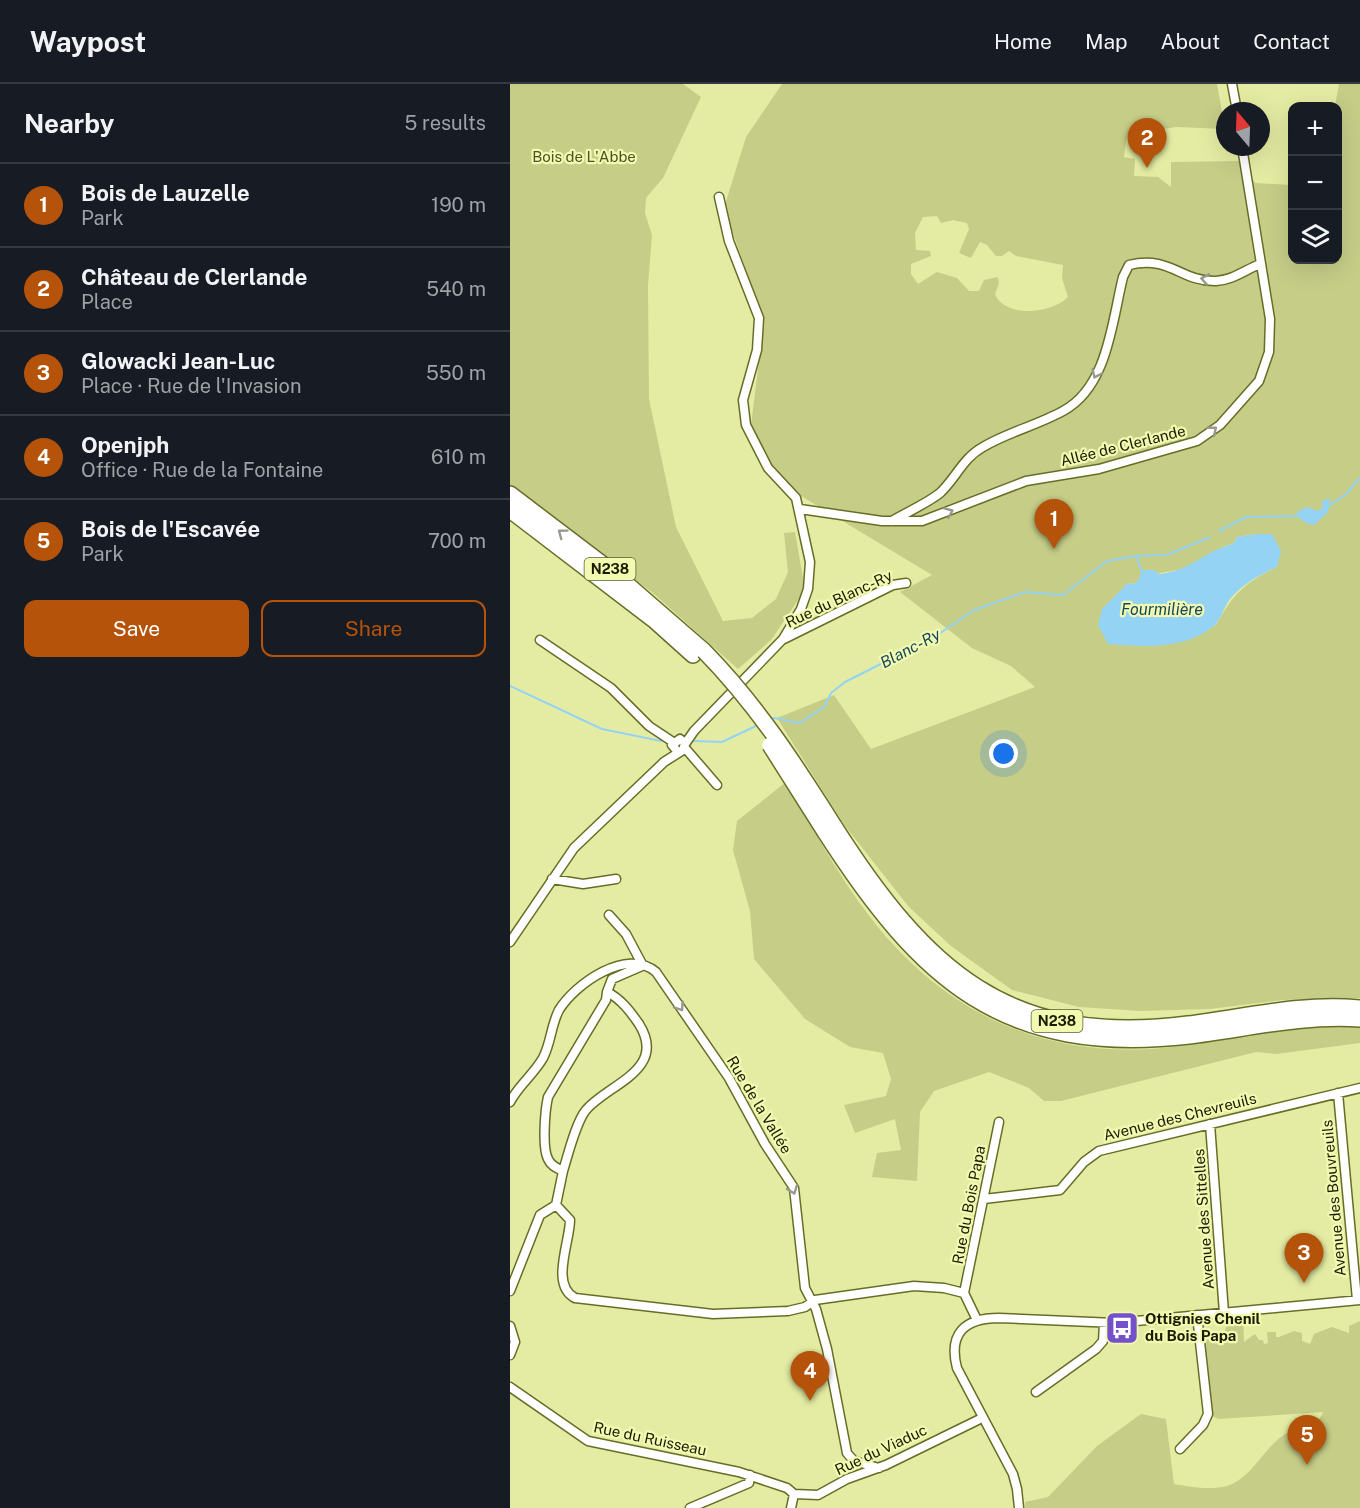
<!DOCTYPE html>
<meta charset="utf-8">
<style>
:root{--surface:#171b24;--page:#242831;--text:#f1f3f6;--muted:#9ea1a6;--line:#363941;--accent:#b45309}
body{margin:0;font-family:"Public Sans",sans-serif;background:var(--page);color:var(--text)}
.controls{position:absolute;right:18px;top:18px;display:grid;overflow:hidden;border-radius:12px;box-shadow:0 6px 24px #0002}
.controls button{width:54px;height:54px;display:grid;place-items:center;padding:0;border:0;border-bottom:2px solid var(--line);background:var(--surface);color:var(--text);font:30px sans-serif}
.compass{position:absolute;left:706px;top:18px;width:54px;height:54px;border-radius:50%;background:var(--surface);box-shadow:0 6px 24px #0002;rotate:341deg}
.you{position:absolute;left:494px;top:670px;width:21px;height:21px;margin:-15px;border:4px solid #fff;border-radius:50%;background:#1a73e8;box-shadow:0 0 0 9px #1a73e833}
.badge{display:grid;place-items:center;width:39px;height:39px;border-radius:50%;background:var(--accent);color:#fff;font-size:20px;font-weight:700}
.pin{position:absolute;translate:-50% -50px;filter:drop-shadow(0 2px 3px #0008)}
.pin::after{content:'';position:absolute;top:32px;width:21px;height:18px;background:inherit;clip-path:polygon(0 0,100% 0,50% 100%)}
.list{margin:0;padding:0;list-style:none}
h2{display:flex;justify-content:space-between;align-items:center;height:78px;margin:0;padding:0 24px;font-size:26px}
h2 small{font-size:20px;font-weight:400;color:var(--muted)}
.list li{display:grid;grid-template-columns:39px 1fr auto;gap:18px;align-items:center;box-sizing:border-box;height:84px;padding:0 24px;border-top:2px solid var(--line)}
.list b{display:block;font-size:22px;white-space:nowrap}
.list p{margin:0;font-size:20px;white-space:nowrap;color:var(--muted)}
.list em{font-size:20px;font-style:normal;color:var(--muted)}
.actions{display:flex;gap:12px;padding:18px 24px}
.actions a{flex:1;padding:14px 0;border:2px solid var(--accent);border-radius:12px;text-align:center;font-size:21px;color:var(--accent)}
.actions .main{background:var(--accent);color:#fff}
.icon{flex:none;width:33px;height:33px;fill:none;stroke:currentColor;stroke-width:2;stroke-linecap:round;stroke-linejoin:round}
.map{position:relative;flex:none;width:850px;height:1424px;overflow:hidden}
header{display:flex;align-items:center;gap:36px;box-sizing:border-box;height:84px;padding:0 30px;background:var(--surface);border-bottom:2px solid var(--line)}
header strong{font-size:28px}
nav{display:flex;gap:33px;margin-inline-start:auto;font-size:21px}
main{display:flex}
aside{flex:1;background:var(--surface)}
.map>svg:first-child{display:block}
.green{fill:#c6cd87;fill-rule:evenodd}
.water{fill:#95d3f5}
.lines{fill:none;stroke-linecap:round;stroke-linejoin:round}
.stream{stroke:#95d3f5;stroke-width:2}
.street-casing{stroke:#686d26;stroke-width:11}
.highway-casing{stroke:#686d26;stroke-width:18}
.street{stroke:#fff;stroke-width:8}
.highway{stroke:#fff;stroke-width:15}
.highway-bridge-casing{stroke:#686d26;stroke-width:18;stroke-linecap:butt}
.highway-bridge{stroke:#fff;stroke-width:15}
.oneway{stroke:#98998d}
.labels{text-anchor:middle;stroke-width:4.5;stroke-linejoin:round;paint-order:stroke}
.shield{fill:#f2f9b0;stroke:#5b5e36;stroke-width:1.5}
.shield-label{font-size:14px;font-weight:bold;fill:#1a1c01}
.park-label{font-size:15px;fill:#4d5125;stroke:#f2f9b0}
.street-label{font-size:15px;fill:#1a1c01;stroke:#f2f9b0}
.poi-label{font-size:15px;font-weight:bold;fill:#1a1c01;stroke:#f2f9b0;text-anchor:start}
.water-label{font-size:16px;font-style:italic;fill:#16475e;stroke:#f2f9b0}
</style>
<header>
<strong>Waypost</strong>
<nav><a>Home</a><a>Map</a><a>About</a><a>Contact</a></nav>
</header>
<main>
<aside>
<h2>Nearby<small>5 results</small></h2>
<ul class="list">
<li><span class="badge">1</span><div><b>Bois de Lauzelle</b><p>Park</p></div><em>190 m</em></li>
<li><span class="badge">2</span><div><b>Château de Clerlande</b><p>Place</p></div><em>540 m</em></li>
<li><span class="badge">3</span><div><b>Glowacki Jean-Luc</b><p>Place · Rue de l'Invasion</p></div><em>550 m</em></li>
<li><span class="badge">4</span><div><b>Openjph</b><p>Office · Rue de la Fontaine</p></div><em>610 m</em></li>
<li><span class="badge">5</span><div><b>Bois de l'Escavée</b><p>Park</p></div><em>700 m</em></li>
</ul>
<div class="actions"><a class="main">Save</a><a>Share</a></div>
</aside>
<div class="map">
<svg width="850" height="1424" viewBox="0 0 850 1424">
<rect width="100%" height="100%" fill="#e4eca3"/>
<!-- green -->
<path class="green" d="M 0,0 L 173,0 L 191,13 L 153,94 L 136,114 L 135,129 L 142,151 L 138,202 L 139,315 L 166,443 L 213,537 L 242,534 L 266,515 L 278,488 L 274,449 L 285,448 L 295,506 L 261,556 L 228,585 L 144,510 L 0,401 Z
M 272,0 L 707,0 L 715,45 L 666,43 L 617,51 L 614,73 L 625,75 L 624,92 L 648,93 L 661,103 L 661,78 L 731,77 L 745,99 L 782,101 L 782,176 L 828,176 L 828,22 L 825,22 L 829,0 L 850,0 L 850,914 L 773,916 L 700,925 L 630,927 L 569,923 L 502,906 L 441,862 L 399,823 L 335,742 L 267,634 L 324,611 L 361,665 L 525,603 L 501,582 L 462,564 L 390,508 L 422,491 L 291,412 L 260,384 L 240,349 L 254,237 L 214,124 L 236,53 ZM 427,132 L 431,139 L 443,136 L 457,139 L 459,145 L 449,169 L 461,174 L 470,158 L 477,161 L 486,172 L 492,172 L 499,167 L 506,172 L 553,181 L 552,194 L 558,213 C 543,229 495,235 485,210 L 489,199 L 488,193 L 474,196 L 469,207 L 459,207 L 447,194 L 427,188 L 408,200 L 401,190 L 401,180 L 421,172 L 420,167 L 406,166 L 405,149 L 413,133 ZM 746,450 L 767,483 C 735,498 723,510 706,541 L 613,505 L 618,499 L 625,500 L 630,493 L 677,484 L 715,462 L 723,460 L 727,453 Z
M 276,698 C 302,742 326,788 357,829 C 430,926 529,975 652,964 C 717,958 785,938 850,943 L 850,959 L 766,970 L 746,968 L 551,1017 L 534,1017 L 519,1004 L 479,988 L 424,1007 L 410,1028 L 407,1097 L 362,1093 L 367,1069 L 391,1066 L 385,1035 L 345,1049 L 334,1021 L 376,1012 L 381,995 L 373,969 L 340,963 L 295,935 L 244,875 L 240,827 L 223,766 L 227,737 Z
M 733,1233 L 734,1258 L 745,1250 L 749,1256 L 753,1256 L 754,1260 L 758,1259 L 757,1248 L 766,1248 L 766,1253 L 769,1253 L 784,1247 L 792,1249 L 792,1257 L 800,1260 L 804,1250 L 822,1243 L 839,1249 L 839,1242 L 850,1237 L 850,1424 L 515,1424 L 515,1418 L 538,1413 L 587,1362 L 631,1330 L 656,1335 L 664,1400 C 681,1403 708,1408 724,1399 C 745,1388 758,1358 779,1348 C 793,1342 808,1343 813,1328 L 709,1335 L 702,1332 L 691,1247 L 696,1248 L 697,1254 L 712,1253 L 720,1234 Z"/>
<!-- water -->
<path class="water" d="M 820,414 L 818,428 L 804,441 L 796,439 L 787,432 L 787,428 L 797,423 L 807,427 L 813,424 L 812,417 Z
M 746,450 L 762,450 L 771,467 L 767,483 C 750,491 734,499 721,514 C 714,521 712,534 705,541 C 676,566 633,563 598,560 L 588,541 L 592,525 L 618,499 L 625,500 L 630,493 L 631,486 L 644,486 L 649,490 C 681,487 696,466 723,460 L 727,453 Z"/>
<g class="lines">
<!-- stream -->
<path class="stream" d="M 819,422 L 836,410 L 850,394
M 709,447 L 736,433 L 789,432
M 626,472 L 631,486
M 0,602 L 92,645 L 151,657
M 259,636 L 264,634 L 290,639 L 314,623 L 321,609 L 335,598 L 426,552 L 464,526 L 515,508 L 553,511 L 597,477 L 626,472 L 657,471 L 700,453
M 183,657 L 212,658 L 248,641"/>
<!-- street casing -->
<g class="street-casing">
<path id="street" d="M 722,0 L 727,27
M 290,425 L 372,437 L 412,437 L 516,397 L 589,385 L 687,357 L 710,341 L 749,297 L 759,268 L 760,235 L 732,63
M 382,437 C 397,428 416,420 430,409 C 446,394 453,374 473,363 C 498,348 528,341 553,327 C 598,303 602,237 613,193 L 619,181 C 660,171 671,198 706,197 C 723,196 735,186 750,180
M 274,555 L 383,501 L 396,499
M 30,556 L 101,604 L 139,642 L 163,658
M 175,660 L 184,647 L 273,555 L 291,525 L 298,505 L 300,478 L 286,414 L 258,384 L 236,341 L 233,316 L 247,266 L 249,234 L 219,157 L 209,113
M 175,664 L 207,701
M 42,795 L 73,800 L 106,795
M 99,831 L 116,850 L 132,880
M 0,858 L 64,764 L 154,678 L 173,666 L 175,659 L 170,655 L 162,661 L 168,668
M 97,908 L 102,895 L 132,882
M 828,1009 L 847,1216
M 0,1018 C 8,1002 24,990 33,974 C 41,959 41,941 49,926 C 65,900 117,863 146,888 L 219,994 L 255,1060 L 284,1104 L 295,1204 L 306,1225 L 317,1265 L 337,1369 L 344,1377 L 369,1384
M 700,1040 L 714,1229
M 474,1115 L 550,1106 L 574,1078 L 589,1067 L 850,1004
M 46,1121 L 53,1087 C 47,1084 41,1082 38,1075 C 32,1064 35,1026 38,1013 L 96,916 L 97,908 C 111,915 120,927 129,940 C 158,986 98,1000 76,1026 C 66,1038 58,1071 53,1087
M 0,1207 L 30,1131 L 46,1121 L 60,1136 C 60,1158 40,1201 65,1214 L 203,1230 L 278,1227 L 295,1223 L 305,1216 L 404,1202 L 434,1204 L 454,1209 L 467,1236
M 454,1209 L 489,1038
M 0,1242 L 5,1258 L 0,1271
M 0,1303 L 78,1357 L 229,1388 L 277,1404 L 284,1410
M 526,1308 L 586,1265 L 593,1257 L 594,1240
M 670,1365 L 693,1341 L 698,1330 L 687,1231
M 284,1410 L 308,1411 L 337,1395 L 376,1381 L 468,1336
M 180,1424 L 239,1399 L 240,1391
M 281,1424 L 284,1410
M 509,1424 L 507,1405 L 503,1390 L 447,1284 C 438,1249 455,1234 489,1234 L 605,1239 L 850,1216"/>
</g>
<!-- highway casing -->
<g class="highway-casing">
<path id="highway" d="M 0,410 L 104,489 L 194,567
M 0,426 L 144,536 L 183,571
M 324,742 C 416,886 498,963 678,940 C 735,933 793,918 850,924
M 315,748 C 410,896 493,973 679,952 C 736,945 792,931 850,935"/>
</g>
<!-- street -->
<use href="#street" class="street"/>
<!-- highway -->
<use href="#highway" class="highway"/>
<!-- highway-bridge casing -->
<g class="highway-bridge-casing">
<path id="highway-bridge" d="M 194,567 C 246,620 285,680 324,742
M 260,661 L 315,748"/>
</g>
<!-- highway-bridge -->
<use href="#highway-bridge" class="highway-bridge"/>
</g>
<!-- one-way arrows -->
<defs><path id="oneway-chevron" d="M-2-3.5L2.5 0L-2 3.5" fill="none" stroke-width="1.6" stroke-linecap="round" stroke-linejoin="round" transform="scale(1.5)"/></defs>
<g class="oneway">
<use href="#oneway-chevron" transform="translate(695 195) rotate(-170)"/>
<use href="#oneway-chevron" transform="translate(586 290) rotate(115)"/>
<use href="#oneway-chevron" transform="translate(703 346) rotate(-39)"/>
<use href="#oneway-chevron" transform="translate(439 428) rotate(-23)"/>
<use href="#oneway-chevron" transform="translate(52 449) rotate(-143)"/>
<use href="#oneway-chevron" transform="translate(170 923) rotate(56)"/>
<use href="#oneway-chevron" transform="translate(283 1106) rotate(70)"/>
</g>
<!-- icons -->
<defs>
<g id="bus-square" transform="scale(1.725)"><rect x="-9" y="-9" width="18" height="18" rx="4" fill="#7450c9" stroke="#f2f9b0"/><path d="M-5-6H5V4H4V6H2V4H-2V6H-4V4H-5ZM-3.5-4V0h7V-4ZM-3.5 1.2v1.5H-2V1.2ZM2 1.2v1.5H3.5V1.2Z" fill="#fff"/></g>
</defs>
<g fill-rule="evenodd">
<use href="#bus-square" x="612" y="1244"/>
</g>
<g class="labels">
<!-- shield labels -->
<g class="shield">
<rect x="74.5" y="474" width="51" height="22" rx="4.5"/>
<rect x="521.5" y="926" width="51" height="22" rx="4.5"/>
</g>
<g class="shield-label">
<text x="100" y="490">N238</text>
<text x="547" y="942">N238</text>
</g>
<!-- park labels -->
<g class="park-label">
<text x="74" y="78">Bois de L'Abbe</text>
</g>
<!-- street labels -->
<g class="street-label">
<text transform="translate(613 362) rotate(-14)" y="5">Allée de Clerlande</text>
<text transform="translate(329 515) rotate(-25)" y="5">Rue du Blanc-Ry</text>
<text transform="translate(249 1021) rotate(59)" y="5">Rue de la Vallée</text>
<text transform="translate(670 1033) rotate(-14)" y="5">Avenue des Chevreuils</text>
<text transform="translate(824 1114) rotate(-95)" y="5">Avenue des Bouvreuils</text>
<text transform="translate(459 1121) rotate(-79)" y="5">Rue du Bois Papa</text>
<text transform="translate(694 1135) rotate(-94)" y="5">Avenue des Sittelles</text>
<text transform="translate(140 1355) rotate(12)" y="5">Rue du Ruisseau</text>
<text transform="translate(371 1366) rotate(-25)" y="5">Rue du Viaduc</text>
</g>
<!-- poi labels -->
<g class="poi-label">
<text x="635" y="1240">Ottignies Chenil<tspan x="635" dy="17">du Bois Papa</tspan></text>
</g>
<!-- water labels -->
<g class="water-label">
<text x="652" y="531">Fourmilière</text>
<text transform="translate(400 564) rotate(-28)" y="6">Blanc-Ry</text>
</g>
</g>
</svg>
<div class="controls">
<button>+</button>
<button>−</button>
<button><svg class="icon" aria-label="layers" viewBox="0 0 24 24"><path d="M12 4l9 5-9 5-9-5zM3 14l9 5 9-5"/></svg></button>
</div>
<svg class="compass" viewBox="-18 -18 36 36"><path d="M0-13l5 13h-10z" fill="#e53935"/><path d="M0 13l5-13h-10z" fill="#9ea1a6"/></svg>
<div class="you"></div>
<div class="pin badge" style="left:544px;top:465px">1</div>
<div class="pin badge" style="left:637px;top:84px">2</div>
<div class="pin badge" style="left:794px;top:1199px">3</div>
<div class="pin badge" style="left:300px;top:1317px">4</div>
<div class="pin badge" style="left:797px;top:1381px">5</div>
</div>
</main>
